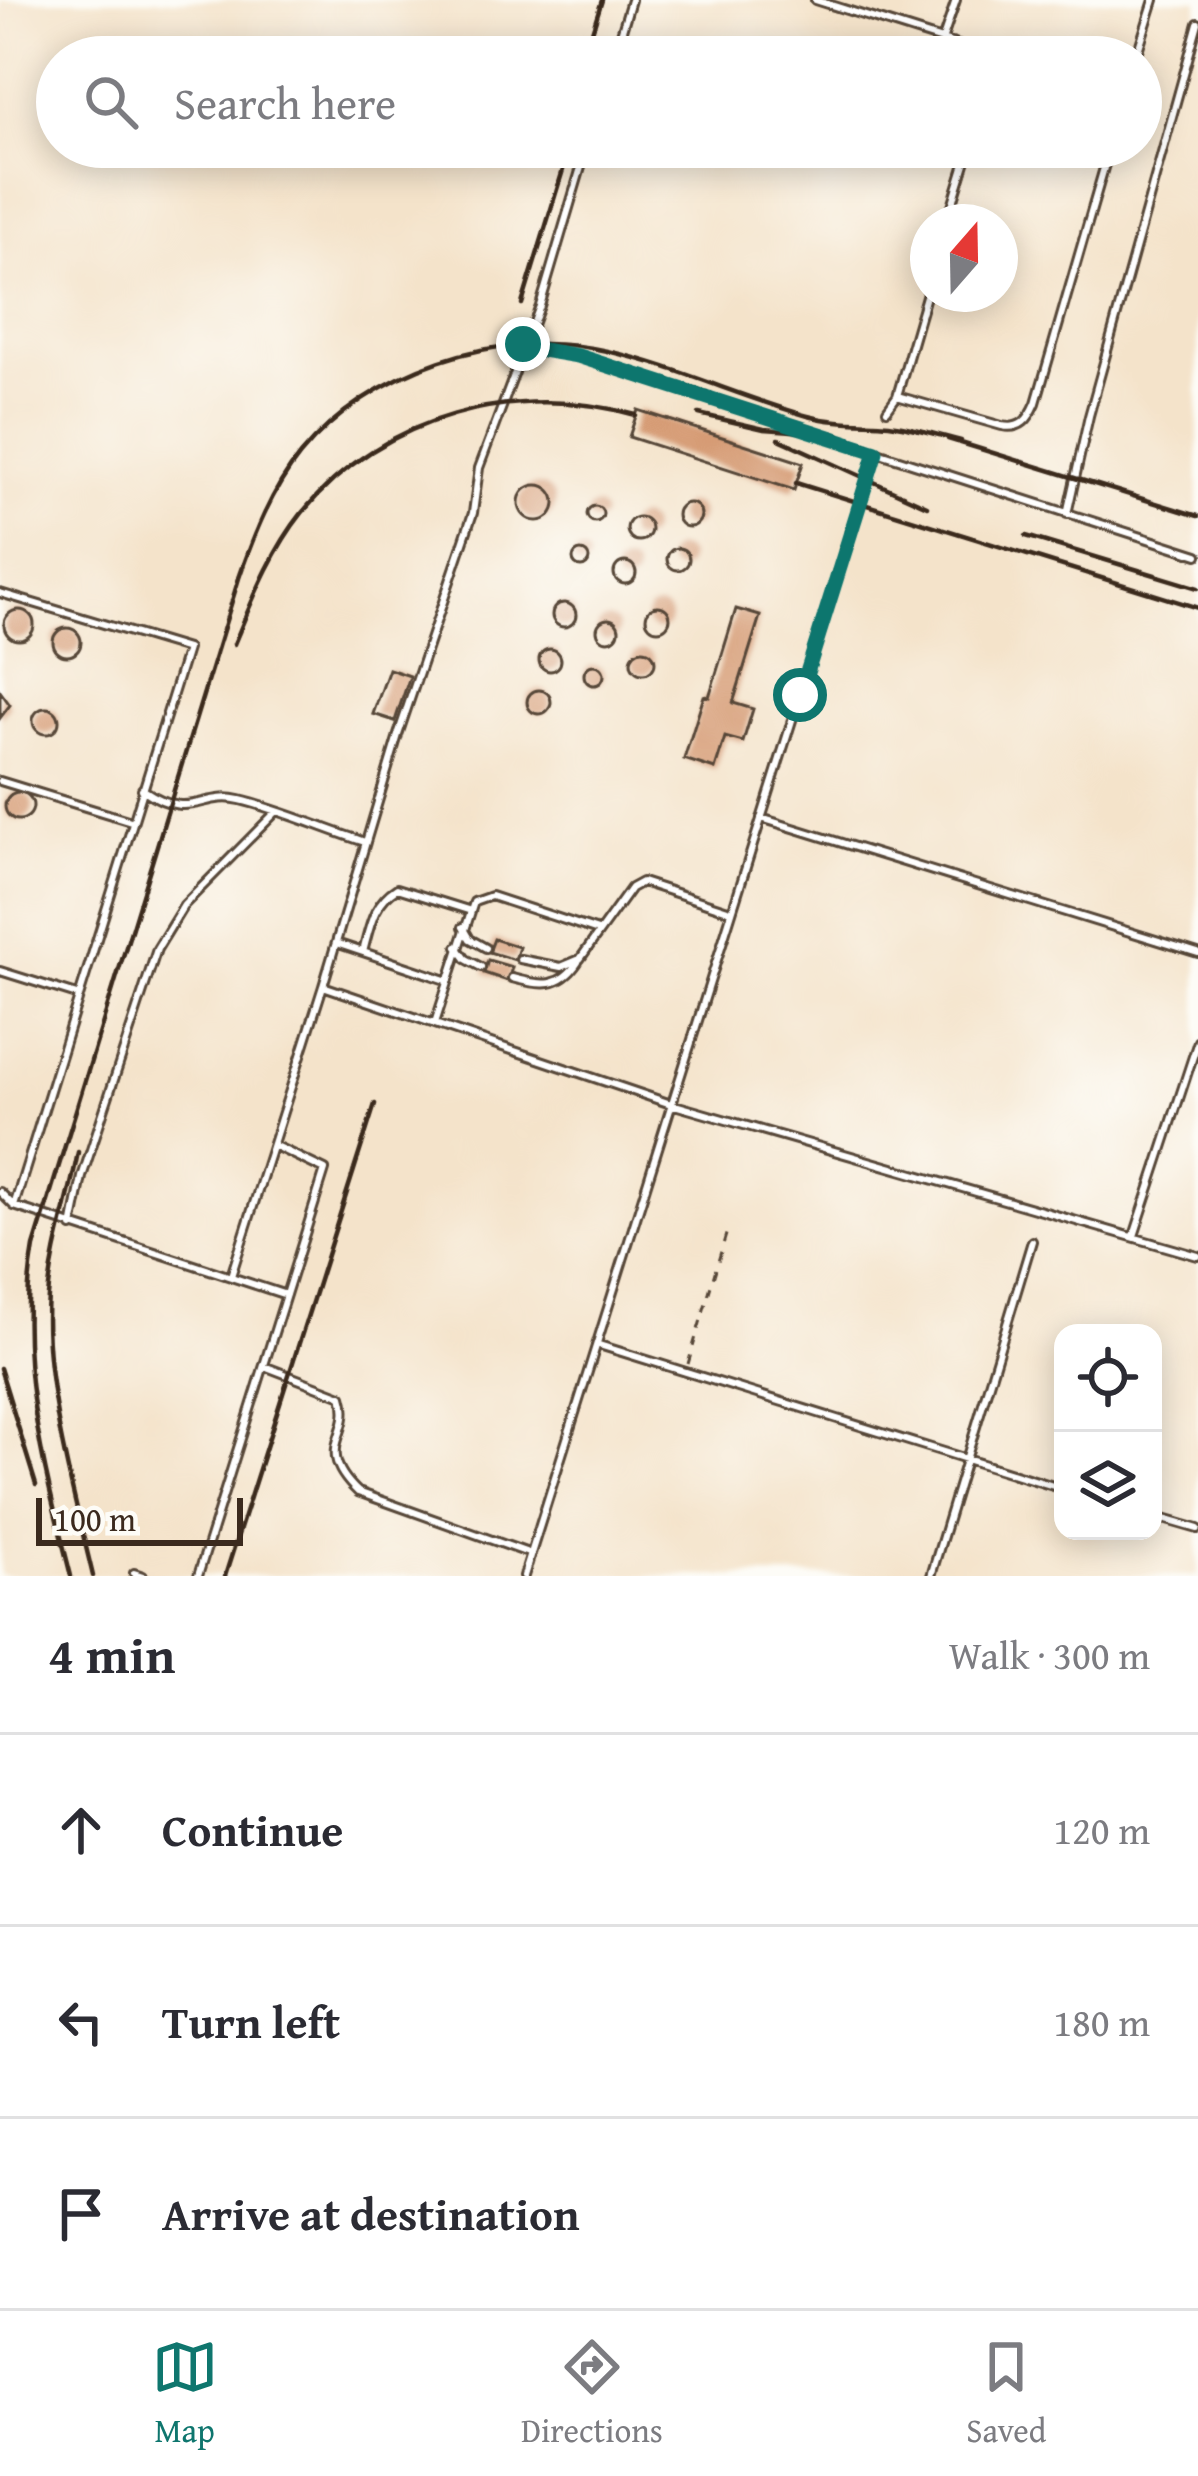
<!DOCTYPE html>
<meta charset="utf-8">
<style>
:root{--surface:#fff;--page:#f7f7f7;--text:#2b2b33;--muted:#7c7c81;--line:#e1e1e2;--accent:#0f766e}
body{margin:0;font-family:"Gentium Book Plus",serif;background:var(--page);color:var(--text)}
.controls{position:absolute;right:36px;bottom:36px;display:grid;overflow:hidden;border-radius:24px;box-shadow:0 6px 30px #0003}
.controls button{width:108px;height:108px;display:grid;place-items:center;padding:0;border:0;border-bottom:3px solid var(--line);background:var(--surface);color:var(--text);font:60px sans-serif}
.compass{position:absolute;left:910px;top:204px;width:108px;height:108px;border-radius:50%;background:var(--surface);box-shadow:0 6px 30px #0003;rotate:20deg}
.scale{position:absolute;left:36px;bottom:30px;width:207px;box-sizing:border-box;padding-left:12px;border:6px solid #3b2a1e;border-top:0;font-size:33px;line-height:42px;white-space:nowrap;color:#3b2a1e;-webkit-text-stroke:9px #fdfcf7;paint-order:stroke}
.stop{position:absolute;width:36px;height:36px;margin:-27px;border:9px solid #0f766e;border-radius:50%;background:#fff}
.stop.end{background:#0f766e;border-color:#fff;box-shadow:0 3px 12px #0008}
.list{margin:0;padding:0;list-style:none}
h2{display:flex;justify-content:space-between;align-items:center;height:156px;margin:0;padding:0 48px;font-size:51px}
h2 small{font-size:39px;font-weight:400;color:var(--muted)}
.list li{display:grid;grid-template-columns:78px 1fr auto;gap:36px;align-items:center;box-sizing:border-box;height:192px;padding:0 48px;border-top:3px solid var(--line)}
.list b{display:block;font-size:45px;white-space:nowrap}
.list em{font-size:39px;font-style:normal;color:var(--muted)}
.icon{flex:none;width:66px;height:66px;fill:none;stroke:currentColor;stroke-width:2;stroke-linecap:round;stroke-linejoin:round}
.map{position:relative;flex:none;width:1198px;height:1576px;overflow:hidden}
.search{position:absolute;background:var(--surface);box-shadow:0 6px 30px #0003;left:36px;right:36px;top:36px;height:132px;display:flex;align-items:center;gap:30px;box-sizing:border-box;padding:0 42px;border-radius:66px;color:var(--muted);font-size:45px}
.sheet{height:732px;background:var(--surface)}
nav{display:flex;justify-content:space-around;align-items:center;box-sizing:border-box;height:168px;border-top:3px solid var(--line);background:var(--surface);font-size:33px;color:var(--muted)}
nav a{display:grid;justify-items:center;gap:6px}
nav .on{color:var(--accent)}
.map>svg:first-child{display:block}
.building{fill:#d69b75}
.lines{fill:none;stroke-linecap:round;stroke-linejoin:round}
.lane-casing{stroke:#574638;stroke-width:12}
.path{stroke:#574638;stroke-width:3;stroke-dasharray:9 9;stroke-linecap:butt}
.lane{stroke:#fff;stroke-width:6}
.rail{stroke:#3b2a1e;stroke-width:4.5}
.route{stroke:#0f766e;stroke-width:15}
</style>
<div class="map">
<svg width="1198" height="1576" viewBox="0 0 1198 1576">
<rect width="100%" height="100%" fill="#fdfcf7"/>
<filter id="ink" filterUnits="userSpaceOnUse"><feTurbulence type="fractalNoise" baseFrequency=".00833" numOctaves="2"/><feDisplacementMap in="SourceGraphic" scale="24" xChannelSelector="R" yChannelSelector="G"/><feConvolveMatrix kernelMatrix="1 2 1 2 8 2 1 2 1" color-interpolation-filters="sRGB"/></filter>
<filter id="wash" filterUnits="userSpaceOnUse"><feTurbulence type="fractalNoise" baseFrequency=".004" numOctaves="4" result="noise"/><feDisplacementMap in="SourceGraphic" scale="48" xChannelSelector="R" yChannelSelector="G"/><feGaussianBlur stdDeviation="2.7" result="paint"/><feColorMatrix in="noise" values="0 0 0 0 0 0 0 0 0 0 0 0 0 0 0 0 0 1.4 0 .05"/><feComposite in="paint" operator="in"/></filter>
<g filter="url(#wash)">
<rect width="100%" height="100%" fill="#f4e3ca"/>
<g id="blocks">
<!-- building -->
<path class="building" d="M 638,410 L 803,463 L 794,490 L 629,437 Z
M519 503a18 18 0 1 1 36 0a18 18 0 1 1-36 0Z
M677 515a12 12 0 1 1 24 0a12 12 0 1 1-24 0Z
M587 514a8 8 0 1 1 16 0a8 8 0 1 1-16 0Z
M627 529a12 12 0 1 1 24 0a12 12 0 1 1-24 0Z
M667 559a11 11 0 1 1 22 0a11 11 0 1 1-22 0Z
M573 559a8 8 0 1 1 16 0a8 8 0 1 1-16 0Z
M614 573a11 11 0 1 1 22 0a11 11 0 1 1-22 0Z
M552 615a12 12 0 1 1 24 0a12 12 0 1 1-24 0Z
M646 618a12 12 0 1 1 24 0a12 12 0 1 1-24 0Z
M 736,609 L 760,616 L 733,703 L 753,709 L 743,742 L 725,737 L 715,769 L 684,759 L 704,696 L 709,697 Z
M4 625a15 15 0 1 1 30 0a15 15 0 1 1-30 0Z
M597 630a11 11 0 1 1 22 0a11 11 0 1 1-22 0Z
M53 642a14 14 0 1 1 28 0a14 14 0 1 1-28 0Z
M539 660a11 11 0 1 1 22 0a11 11 0 1 1-22 0Z
M631 662a12 12 0 1 1 24 0a12 12 0 1 1-24 0Z
M584 675a10 10 0 1 1 20 0a10 10 0 1 1-20 0Z
M 389,669 L 410,676 L 395,721 L 373,714 Z
M527 702a12 12 0 1 1 24 0a12 12 0 1 1-24 0Z
M 0,691 L 10,705 L 0,718 Z
M33 721a13 13 0 1 1 26 0a13 13 0 1 1-26 0Z
M5 806a14 14 0 1 1 28 0a14 14 0 1 1-28 0Z
M 494,939 L 519,947 L 515,960 L 489,952 Z
M 488,960 L 512,967 L 508,981 L 484,973 Z"/>
</g>
</g>
<g filter="url(#ink)">
<use href="#blocks" fill-opacity="0" stroke="#574638" stroke-width="3"/>
<g class="lines">
<!-- lane casing -->
<g class="lane-casing">
<path id="lane" d="M 815,0 L 996,57
M 943,38 L 956,0
M 614,57 L 631,0
M 1136,57 L 1154,0
M 587,147 L 540,306 L 479,468 L 473,513 L 398,735 L 323,986 L 671,1104 L 1198,1256
M 947,222 L 970,147
M 520,352 L 542,350 L 578,356 L 1198,555
M 897,396 L 928,289
M 887,410 L 897,396 L 1002,426 C 1021,430 1029,419 1036,403 L 1110,147
M 1067,514 L 1089,416 L 1198,23
M 0,593 L 187,649 L 14,1206 L 286,1295
M 0,781 L 131,821
M 142,789 C 192,823 201,791 240,800 C 282,810 324,829 365,842
M 761,818 L 1198,953
M 463,927 L 470,939 L 486,948
M 336,943 L 363,952
M 457,947 L 466,959 L 481,967
M 520,959 L 561,967 L 580,959 L 631,888 L 642,882 L 731,911
M 0,971 L 77,995
M 512,978 C 541,986 560,989 578,962
M 446,980 L 363,952 C 370,926 373,903 397,888 L 468,910
M 435,1023 L 474,902 L 491,896 L 598,931
M 0,1192 L 14,1206
M 72,1227 L 82,1177 L 157,949 L 184,905 L 275,813
M 1134,1236 L 1198,1041
M 231,1276 L 323,986
M 599,1345 L 1063,1489
M 264,1366 L 342,1396 C 355,1435 311,1447 358,1492 L 531,1554
M 1153,1516 L 1198,1529
M 134,1573 L 143,1576
M 198,1576 L 325,1170 L 273,1145
M 524,1576 L 876,452
M 931,1576 L 1032,1241"/>
</g>
<!-- path -->
<path class="path" d="M 688,1364 L 727,1231"/>
<!-- lane -->
<use href="#lane" class="lane"/>
<!-- rail -->
<path class="rail" d="M 584,57 L 602,0
M 522,304 L 570,147
M 699,414 L 764,429 L 835,434
M 779,439 L 927,506
M 948,439 L 1198,516
M 796,483 L 1198,608
M 1026,536 L 1198,588
M 234,644 C 253,599 271,552 302,513 C 382,415 517,381 636,415
M 78,1152 C 69,1200 53,1247 48,1296 C 41,1376 74,1496 93,1576
M 0,1368 L 36,1485
M 71,1576 C 44,1470 14,1356 34,1247 L 239,578 C 254,535 271,491 300,455 C 371,369 498,326 607,351 C 675,366 740,397 808,416 C 835,423 862,422 889,424 C 914,427 937,435 961,441
M 225,1576 L 375,1104"/>
</g>
</g>
<g class="lines" filter="url(#ink)">
<!-- route -->
<path class="route" d="M 523,344 L 520,352 L 542,350 L 578,356 L 876,452 L 800,695"/>
</g>
</svg>
<div class="controls">
<button><svg class="icon" aria-label="locate" viewBox="0 0 24 24"><circle cx="12" cy="12" r="6"/><path d="M12 2v4M12 18v4M2 12h4M18 12h4"/></svg></button>
<button><svg class="icon" aria-label="layers" viewBox="0 0 24 24"><path d="M12 4l9 5-9 5-9-5zM3 14l9 5 9-5"/></svg></button>
</div>
<svg class="compass" viewBox="-18 -18 36 36"><path d="M0-13l5 13h-10z" fill="#e53935"/><path d="M0 13l5-13h-10z" fill="#7c7c81"/></svg>
<div class="scale">100 m</div>
<div class="stop" style="left:800px;top:695px"></div>
<div class="stop end" style="left:523px;top:344px"></div>
<div class="search"><svg class="icon" aria-label="search" viewBox="0 0 24 24"><circle cx="10" cy="10" r="6"/><path d="M15 15l6 6"/></svg>Search here</div>
</div>
<section class="sheet">
<h2>4 min<small>Walk · 300 m</small></h2>
<ul class="list">
<li><svg class="icon" aria-label="ahead" viewBox="0 0 24 24"><path d="M12 20V5M6 11l6-6 6 6"/></svg><div><b>Continue</b></div><em>120 m</em></li>
<li><svg class="icon" aria-label="left" viewBox="0 0 24 24"><path d="M17 20v-9H6M10 6l-5 5 5 5"/></svg><div><b>Turn left</b></div><em>180 m</em></li>
<li><svg class="icon" aria-label="arrive" viewBox="0 0 24 24"><path d="M6 21V4h12l-3 4 3 4H6"/></svg><div><b>Arrive at destination</b></div></li>
</ul>
</section>
<nav>
<a class="on"><svg class="icon" aria-label="map" viewBox="0 0 24 24"><path d="M3 6l6-2 6 2 6-2v14l-6 2-6-2-6 2zM9 4v14M15 6v14"/></svg>Map</a>
<a><svg class="icon" aria-label="directions" viewBox="0 0 24 24"><path d="M12 3l9 9-9 9-9-9zM9 14v-3h6M13 9l2 2-2 2"/></svg>Directions</a>
<a><svg class="icon" aria-label="saved" viewBox="0 0 24 24"><path d="M7 4h10v16l-5-4-5 4z"/></svg>Saved</a>
</nav>
